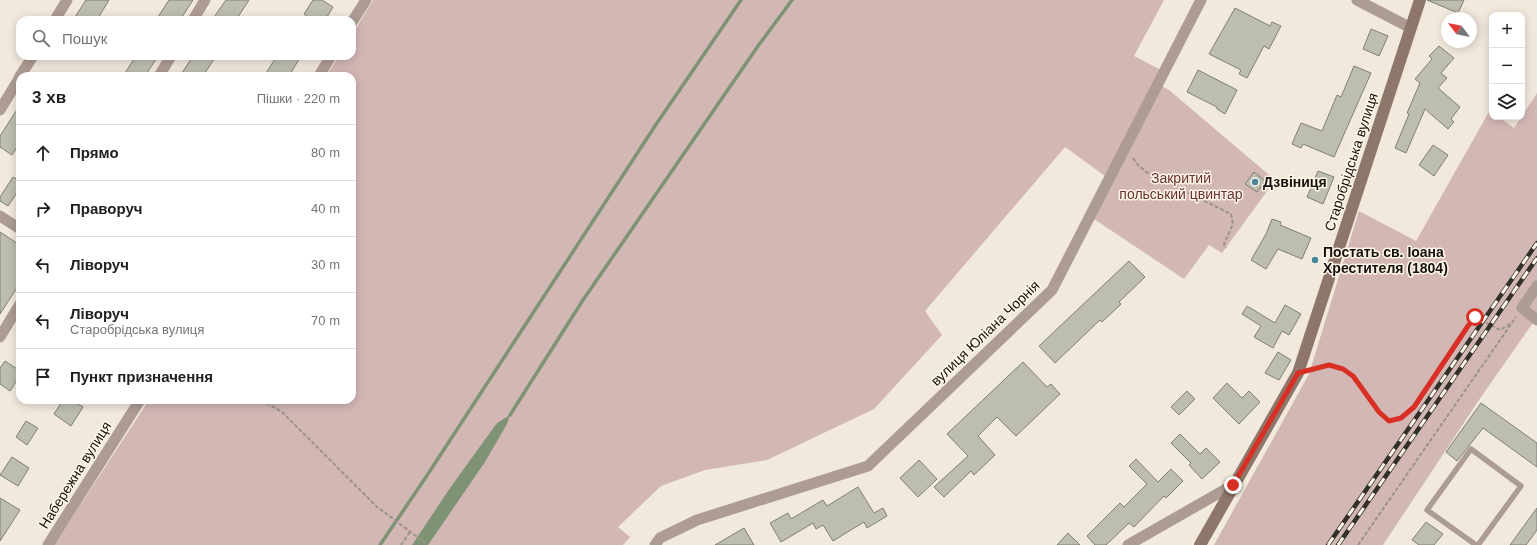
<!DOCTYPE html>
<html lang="uk">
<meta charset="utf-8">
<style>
:root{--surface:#fff;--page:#f2f2f2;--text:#202124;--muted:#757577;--line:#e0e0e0}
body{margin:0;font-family:Arial,sans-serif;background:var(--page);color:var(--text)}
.controls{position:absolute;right:12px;top:12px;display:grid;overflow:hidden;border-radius:8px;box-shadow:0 2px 10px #0003}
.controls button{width:36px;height:36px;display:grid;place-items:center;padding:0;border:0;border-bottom:1px solid var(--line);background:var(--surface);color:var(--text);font:20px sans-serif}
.compass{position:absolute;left:1441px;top:12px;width:36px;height:36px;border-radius:50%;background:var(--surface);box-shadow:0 2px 10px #0003;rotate:302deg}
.stop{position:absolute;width:12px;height:12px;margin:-9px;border:3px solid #d93025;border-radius:50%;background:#fff}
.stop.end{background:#d93025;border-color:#fff;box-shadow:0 1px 4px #0008}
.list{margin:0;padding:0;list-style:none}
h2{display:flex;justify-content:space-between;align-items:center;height:52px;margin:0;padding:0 16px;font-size:17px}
h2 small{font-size:13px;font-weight:400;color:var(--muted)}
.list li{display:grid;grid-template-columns:26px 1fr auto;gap:12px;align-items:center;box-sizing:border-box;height:56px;padding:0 16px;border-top:1px solid var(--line)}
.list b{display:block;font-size:15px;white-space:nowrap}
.list p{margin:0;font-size:13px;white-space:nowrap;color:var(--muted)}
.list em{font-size:13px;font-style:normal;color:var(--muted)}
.icon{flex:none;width:22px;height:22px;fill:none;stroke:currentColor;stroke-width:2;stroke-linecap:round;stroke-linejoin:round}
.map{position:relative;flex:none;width:1537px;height:545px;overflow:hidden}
.search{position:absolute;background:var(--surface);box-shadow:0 2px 10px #0003;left:16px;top:16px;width:340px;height:44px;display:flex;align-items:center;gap:10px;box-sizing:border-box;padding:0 14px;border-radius:12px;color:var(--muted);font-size:15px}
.panel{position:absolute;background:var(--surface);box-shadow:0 2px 10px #0003;left:16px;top:72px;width:340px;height:332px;border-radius:12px}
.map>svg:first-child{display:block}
.green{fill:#d3b7b5}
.water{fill:#7e9373}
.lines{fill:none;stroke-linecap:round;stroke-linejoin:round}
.stream{stroke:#7e9373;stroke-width:3.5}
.building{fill:#bebeb0;stroke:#7f7f72}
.path{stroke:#9a948a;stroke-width:2;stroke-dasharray:4 2;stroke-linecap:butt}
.lane{stroke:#ad9c93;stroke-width:5.5}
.street{stroke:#ad9c93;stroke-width:11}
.secondary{stroke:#8e776a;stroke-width:12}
.rail-casing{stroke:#33302a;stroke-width:4.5}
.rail{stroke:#fef6e9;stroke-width:3;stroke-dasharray:9;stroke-linecap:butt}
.route{stroke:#d93025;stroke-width:5}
.poi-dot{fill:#47879a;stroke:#fef6e9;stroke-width:1.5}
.labels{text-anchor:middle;stroke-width:3;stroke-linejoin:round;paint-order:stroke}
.street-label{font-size:14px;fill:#13100c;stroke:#fef6e9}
.park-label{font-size:14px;fill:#693030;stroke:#fef6e9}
.poi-label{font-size:14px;font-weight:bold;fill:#13100c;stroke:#fef6e9;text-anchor:start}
</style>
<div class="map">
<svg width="1537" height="545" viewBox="0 0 1537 545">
<rect width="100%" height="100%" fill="#f1e9dc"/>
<!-- green -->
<path class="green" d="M 373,0 L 1164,0 L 1134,56 L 1165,72 L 1109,179 L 1065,147 L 925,311 L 942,335 L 874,409 L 767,460 L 705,470 L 661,486 L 618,527 L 630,537 L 623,545 L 54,545 L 149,400 L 352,400 L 352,76 L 326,76 L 339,56 L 352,56 L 352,35 Z
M 1160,85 L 1169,90 L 1275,180 L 1222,253 L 1209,245 L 1184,279 L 1091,217 Z
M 1537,93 L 1537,317 L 1481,397 L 1383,545 L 1214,545 L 1309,374 L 1359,211 L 1416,241 L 1490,110 L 1492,112 L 1492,117 L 1499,117 L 1514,128 Z"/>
<!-- water -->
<path class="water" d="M 510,415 L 507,424 L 485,462 L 428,545 L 412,545 L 450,488 L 497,423 Z"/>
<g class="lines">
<!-- stream -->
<path class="stream" d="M 510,415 L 583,300 L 758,46 L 792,0
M 380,545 L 426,477 L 655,126 L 741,0"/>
</g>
<!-- building -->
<path class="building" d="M 86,0 L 109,0 L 97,20 L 73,20 Z
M 169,0 L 193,0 L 180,20 L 156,20 Z
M 226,0 L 249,0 L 236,20 L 212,20 Z
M 313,0 L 322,0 L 333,7 L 325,20 L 313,20 L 304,14 Z
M 1427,0 L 1464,0 L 1458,13 Z
M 1235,8 L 1270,26 L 1272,22 L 1281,26 L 1269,49 L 1264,46 L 1247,78 L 1239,74 L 1241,70 L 1209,54 Z
M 1371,29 L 1388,36 L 1379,56 L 1363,49 Z
M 1439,46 L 1454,58 L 1441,73 L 1447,78 L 1438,88 L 1460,107 L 1451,119 L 1454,122 L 1448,129 L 1425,109 L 1406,153 L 1395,148 L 1409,114 L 1407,113 L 1420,83 L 1415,79 L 1432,59 L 1429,56 Z
M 136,56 L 158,56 L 145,76 L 123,76 Z
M 193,56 L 216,56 L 203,76 L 180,76 Z
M 277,56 L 301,56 L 289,76 L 264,76 Z
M 1354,66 L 1371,73 L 1334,157 L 1303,144 L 1301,148 L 1292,144 L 1301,123 L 1322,131 L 1337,95 L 1341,97 Z
M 1198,70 L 1237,90 L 1225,114 L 1217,109 L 1217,107 L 1187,92 Z
M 20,105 L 20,143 L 12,155 L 0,147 L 0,136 Z
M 1433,145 L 1448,155 L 1434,176 L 1419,165 Z
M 1318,171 L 1334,177 L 1323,204 L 1307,197 Z
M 1254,172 L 1265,181 L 1257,192 L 1245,184 Z
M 13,177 L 20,181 L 20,188 L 8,206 L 0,201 L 0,197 Z
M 1272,219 L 1281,222 L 1280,225 L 1311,238 L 1302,259 L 1278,249 L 1266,269 L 1251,260 L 1266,234 Z
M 0,232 L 20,245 L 20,283 L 0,314 Z
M 1129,261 L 1145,277 L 1119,302 L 1121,304 L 1102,322 L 1100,320 L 1055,363 L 1039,346 Z
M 1285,305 L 1301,314 L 1289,335 L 1282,331 L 1273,348 L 1254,337 L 1261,326 L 1242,314 L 1247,306 L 1275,323 Z
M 1278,352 L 1291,360 L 1279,380 L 1265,373 Z
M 5,361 L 20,371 L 20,375 L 10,391 L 0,384 L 0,368 Z
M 1023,362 L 1047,387 L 1051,384 L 1060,394 L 1016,436 L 997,417 L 978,436 L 995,455 L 974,475 L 971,471 L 944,497 L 934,487 L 968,456 L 947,434 Z
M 1227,383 L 1242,398 L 1249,391 L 1260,402 L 1239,424 L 1213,398 Z
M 1187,391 L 1195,399 L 1179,415 L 1171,407 Z
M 63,400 L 71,400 L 83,407 L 71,426 L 54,414 Z
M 1481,403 L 1537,443 L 1537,467 L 1483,428 L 1457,461 L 1446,452 Z
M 26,421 L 38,428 L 27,445 L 16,437 Z
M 1180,434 L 1200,454 L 1206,448 L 1220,462 L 1202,479 L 1189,465 L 1191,463 L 1171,443 Z
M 12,457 L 29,468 L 18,486 L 0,475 Z
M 1136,459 L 1158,482 L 1171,469 L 1183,481 L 1166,498 L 1164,496 L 1134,527 L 1129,523 L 1106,545 L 1095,545 L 1087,536 L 1120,503 L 1124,507 L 1147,484 L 1129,466 Z
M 919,460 L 937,479 L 918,497 L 900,478 Z
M 858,487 L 874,513 L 883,508 L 887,516 L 867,528 L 864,522 L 833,541 L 823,525 L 816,529 L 813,523 L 781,542 L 770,523 L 788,513 L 791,519 L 823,500 L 827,506 Z
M 0,498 L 20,510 L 0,541 Z
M 1537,508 L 1537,530 L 1526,545 L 1510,545 Z
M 1426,522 L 1443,534 L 1434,545 L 1419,545 L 1412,540 Z
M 744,528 L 754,545 L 715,545 Z
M 1068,533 L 1080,545 L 1057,545 Z"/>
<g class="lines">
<!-- path -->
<path class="path" d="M 1133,158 L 1138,165 L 1146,172 L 1231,214 L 1233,224 L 1224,244 L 1226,248
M 1312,369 C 1317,368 1324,364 1330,365 C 1356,368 1370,404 1389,421 L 1401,418 L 1414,407 L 1468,326 L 1475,317 L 1500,330 L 1512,323
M 261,400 L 282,412 L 376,506 L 428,545
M 401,545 L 410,532
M 1358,545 L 1516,317"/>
<!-- lane -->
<path class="lane" d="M 1476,545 L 1427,510 L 1471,449 L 1521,486 L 1478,545"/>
<!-- street -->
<path class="street" d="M 1357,0 L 1411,28
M 55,20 L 67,0
M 193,20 L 205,0
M 352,22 L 366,0
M 20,76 L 33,56
M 159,76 L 171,56
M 319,76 L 331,56
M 0,110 L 20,77
M 0,216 L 20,229
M 1537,286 L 1522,308 L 1537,320
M 0,337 L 20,304
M 48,545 L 140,400
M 655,545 L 660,538 L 697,520 L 868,466 L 1052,290 L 1201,0
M 1128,545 L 1233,485"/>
<!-- secondary -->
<path class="secondary" d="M 1200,545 L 1298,373 L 1420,0"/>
<!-- rail casing -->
<g class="rail-casing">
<path id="rail" d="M 1328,545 L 1537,243
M 1338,545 L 1537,258"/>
</g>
<!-- rail -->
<use href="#rail" class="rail"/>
</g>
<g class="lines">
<!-- route -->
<path class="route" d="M 1233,485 L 1298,373 L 1329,365 L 1343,369 L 1353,376 L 1379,412 L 1389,421 L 1401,418 L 1414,407 L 1468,326 L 1475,317"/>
</g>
<!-- markers -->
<g class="poi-dot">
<circle cx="1255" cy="182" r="4"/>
<circle cx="1315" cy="260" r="4"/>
</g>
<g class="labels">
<!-- street labels -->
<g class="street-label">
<text transform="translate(1351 162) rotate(-72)" y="5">Старобрідська вулиця</text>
<text transform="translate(985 333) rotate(-44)" y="5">вулиця Юліана Чорнія</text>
<text transform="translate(75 475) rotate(-58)" y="5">Набережна вулиця</text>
</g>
<!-- park labels -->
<g class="park-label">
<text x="1181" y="183">Закритий<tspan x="1181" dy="16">польський цвинтар</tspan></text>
</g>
<!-- poi labels -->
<g class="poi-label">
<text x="1263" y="187">Дзвіниця</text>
<text x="1323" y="257">Постать св. Іоана<tspan x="1323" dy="16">Хрестителя (1804)</tspan></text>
</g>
</g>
</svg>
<div class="controls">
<button>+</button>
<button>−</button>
<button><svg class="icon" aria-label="layers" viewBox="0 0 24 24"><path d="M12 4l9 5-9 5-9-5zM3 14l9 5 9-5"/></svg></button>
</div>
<svg class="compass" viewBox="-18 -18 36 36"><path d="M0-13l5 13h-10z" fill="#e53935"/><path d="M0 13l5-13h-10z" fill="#757577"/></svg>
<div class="stop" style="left:1475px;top:317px"></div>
<div class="stop end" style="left:1233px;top:485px"></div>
<div class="search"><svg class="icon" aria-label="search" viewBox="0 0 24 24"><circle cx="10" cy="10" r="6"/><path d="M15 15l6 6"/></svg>Пошук</div>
<section class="panel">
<h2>3 хв<small>Пішки · 220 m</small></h2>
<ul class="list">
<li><svg class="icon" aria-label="ahead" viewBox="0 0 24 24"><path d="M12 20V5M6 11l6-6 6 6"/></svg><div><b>Прямо</b></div><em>80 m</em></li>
<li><svg class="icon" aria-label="right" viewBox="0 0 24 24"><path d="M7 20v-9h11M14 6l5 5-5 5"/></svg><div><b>Праворуч</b></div><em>40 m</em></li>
<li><svg class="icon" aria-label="left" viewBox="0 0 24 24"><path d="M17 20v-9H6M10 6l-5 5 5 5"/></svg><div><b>Ліворуч</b></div><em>30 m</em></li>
<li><svg class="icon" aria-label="left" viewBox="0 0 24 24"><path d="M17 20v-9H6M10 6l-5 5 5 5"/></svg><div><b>Ліворуч</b><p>Старобрідська вулиця</p></div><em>70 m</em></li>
<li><svg class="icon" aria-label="arrive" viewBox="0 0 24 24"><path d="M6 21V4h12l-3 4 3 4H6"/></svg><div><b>Пункт призначення</b></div></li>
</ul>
</section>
</div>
